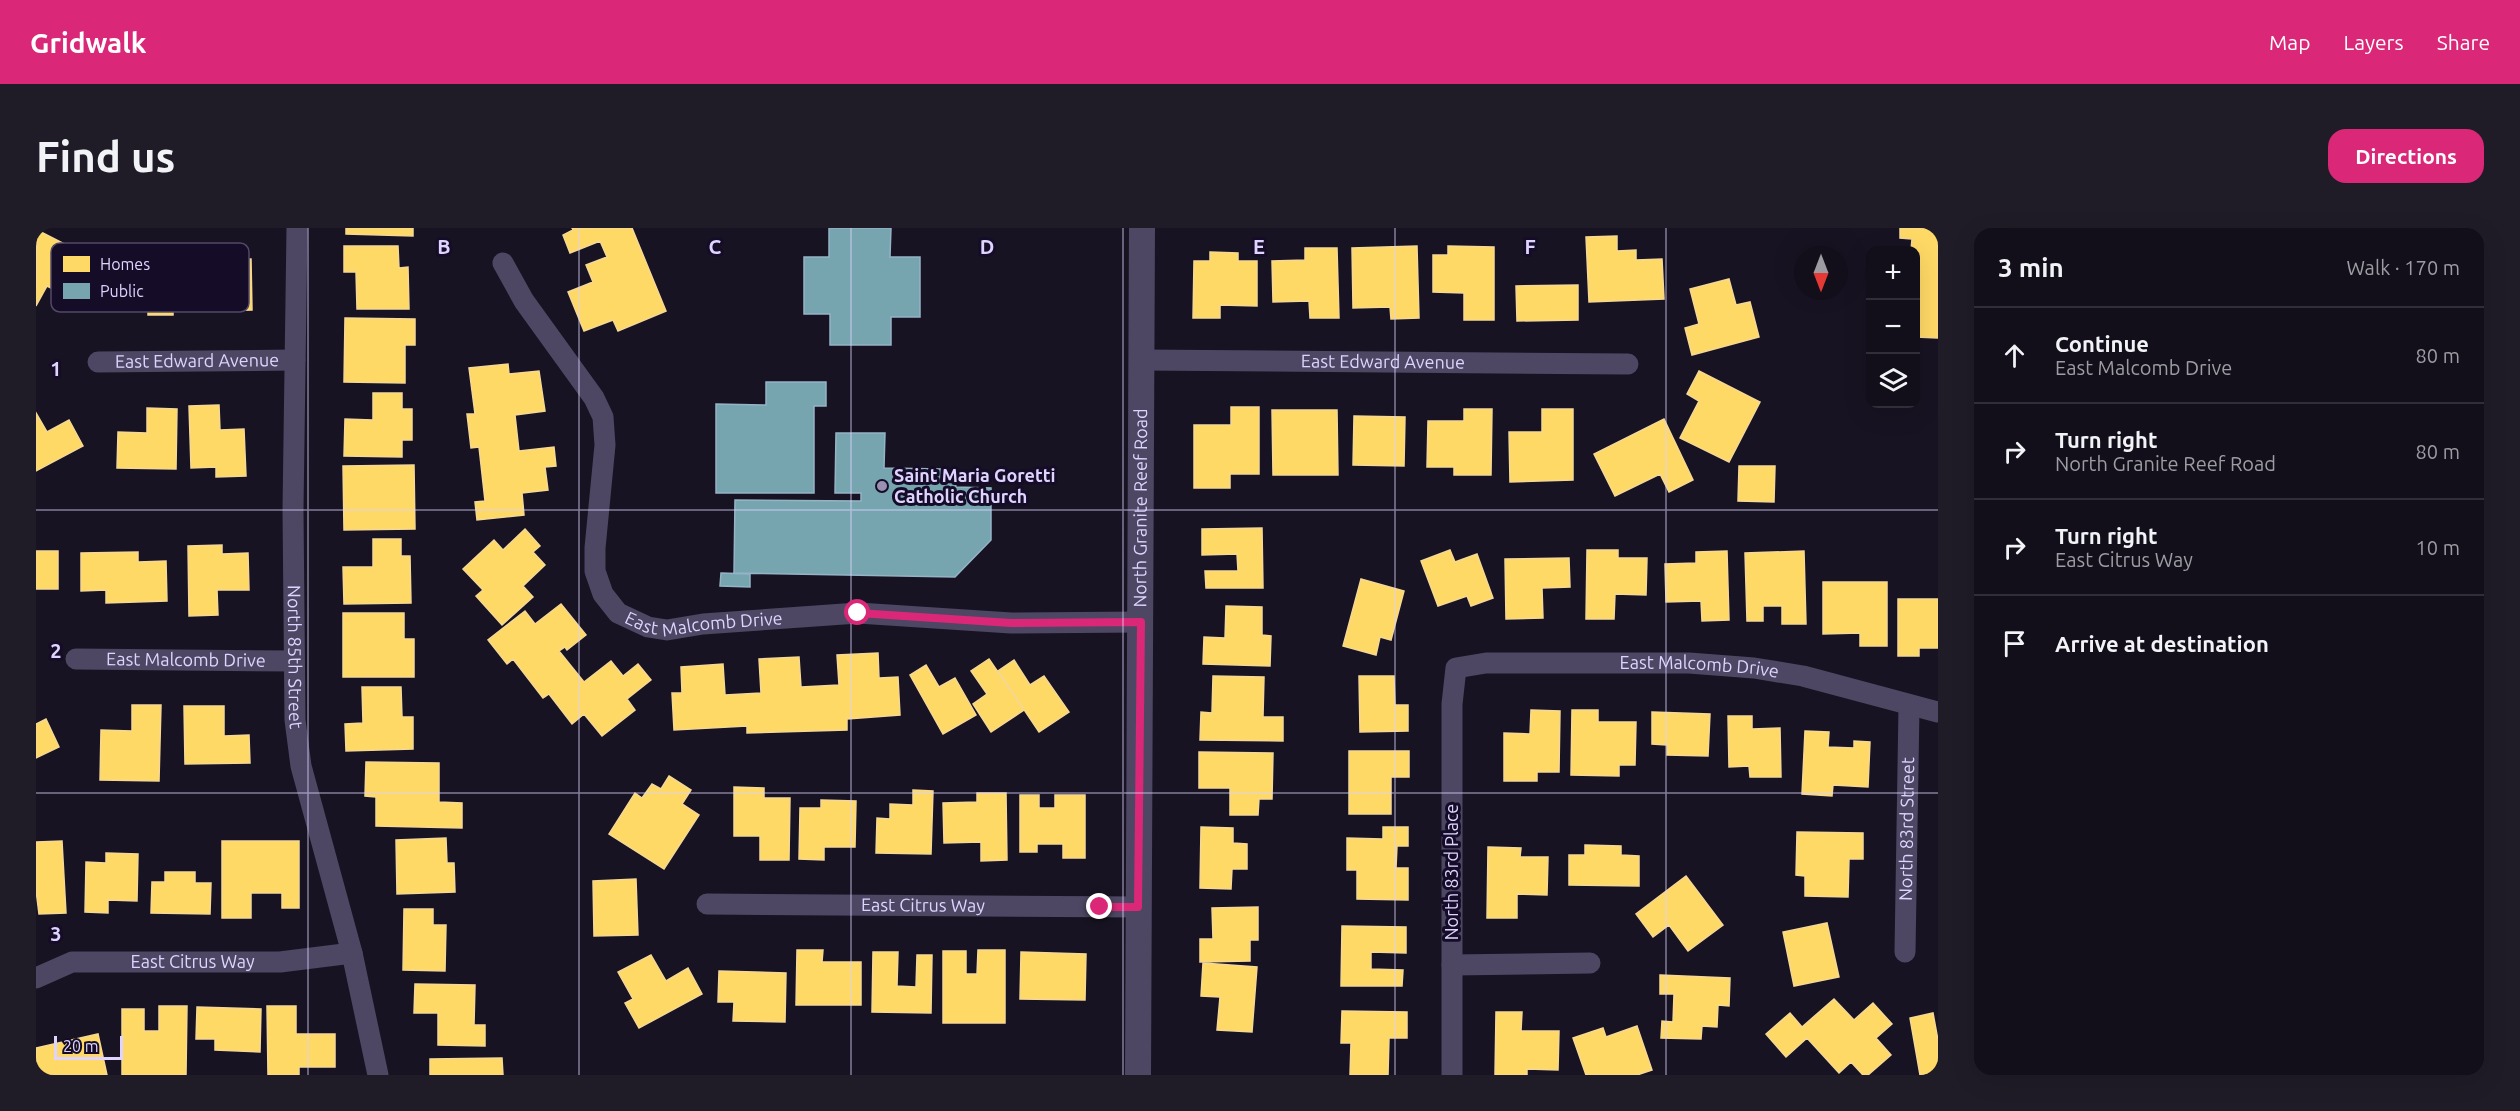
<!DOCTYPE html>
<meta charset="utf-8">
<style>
:root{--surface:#120e1a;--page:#1f1c27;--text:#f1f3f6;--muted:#9c9ca2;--line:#312e39;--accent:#db2777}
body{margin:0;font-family:Ubuntu,sans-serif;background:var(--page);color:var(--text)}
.controls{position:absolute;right:18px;top:18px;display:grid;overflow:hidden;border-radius:12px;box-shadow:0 6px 24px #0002}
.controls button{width:54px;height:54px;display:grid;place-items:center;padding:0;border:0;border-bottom:2px solid var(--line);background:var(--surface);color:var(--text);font:30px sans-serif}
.compass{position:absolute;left:1758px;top:18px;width:54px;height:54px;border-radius:50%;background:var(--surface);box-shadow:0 6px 24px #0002;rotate:180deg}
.scale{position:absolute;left:18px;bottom:15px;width:69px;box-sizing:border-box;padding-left:6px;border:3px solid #ded4ff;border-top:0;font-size:16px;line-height:21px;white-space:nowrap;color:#ded4ff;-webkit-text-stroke:4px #150d28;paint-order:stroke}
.stop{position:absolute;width:18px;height:18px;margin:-14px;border:4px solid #db2777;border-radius:50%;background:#fff}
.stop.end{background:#db2777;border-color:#fff;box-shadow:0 2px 6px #0008}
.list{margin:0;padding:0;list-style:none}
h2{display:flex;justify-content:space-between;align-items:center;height:78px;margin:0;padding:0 24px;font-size:26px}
h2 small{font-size:20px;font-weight:400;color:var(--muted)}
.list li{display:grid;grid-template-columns:39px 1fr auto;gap:18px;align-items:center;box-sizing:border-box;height:96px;padding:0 24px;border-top:2px solid var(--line)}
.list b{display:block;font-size:22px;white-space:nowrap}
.list p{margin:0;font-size:20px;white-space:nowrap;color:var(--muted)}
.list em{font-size:20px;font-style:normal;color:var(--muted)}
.icon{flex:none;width:33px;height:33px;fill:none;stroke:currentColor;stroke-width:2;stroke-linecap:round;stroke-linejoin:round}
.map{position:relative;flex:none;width:1902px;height:847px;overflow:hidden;border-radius:18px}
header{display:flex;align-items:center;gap:36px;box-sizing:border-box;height:84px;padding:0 30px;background:var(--accent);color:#fff}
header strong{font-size:28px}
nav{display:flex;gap:33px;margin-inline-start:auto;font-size:21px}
.intro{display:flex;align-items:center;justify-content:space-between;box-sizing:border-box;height:144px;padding:0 36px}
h1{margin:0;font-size:42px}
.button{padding:15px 27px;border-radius:18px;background:var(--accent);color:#fff;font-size:21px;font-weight:700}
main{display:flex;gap:36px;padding:0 36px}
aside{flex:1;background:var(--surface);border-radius:18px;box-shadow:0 6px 24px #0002}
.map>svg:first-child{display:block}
.homes{fill:#ffd966;stroke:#f5d894;stroke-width:1.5}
.public{fill:#76a5af;stroke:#95b3c7;stroke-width:1.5}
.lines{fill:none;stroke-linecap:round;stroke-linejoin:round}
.minor{stroke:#4d4763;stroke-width:21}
.tertiary{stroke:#4d4763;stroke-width:26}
.route{stroke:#db2777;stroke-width:8}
.grid{fill:none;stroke:#ded4ff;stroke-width:1.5;stroke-opacity:0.55}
.poi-dot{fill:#9990b2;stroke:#150d28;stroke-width:2}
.labels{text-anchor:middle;stroke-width:6;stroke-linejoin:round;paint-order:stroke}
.street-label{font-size:18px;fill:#ded4ff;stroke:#150d28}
.poi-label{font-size:18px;font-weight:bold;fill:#ded4ff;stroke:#150d28;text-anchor:start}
.key{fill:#150d28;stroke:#514968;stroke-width:1.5}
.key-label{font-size:16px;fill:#ded4ff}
.grid-label{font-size:20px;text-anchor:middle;font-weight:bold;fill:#ded4ff;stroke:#150d28;stroke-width:6;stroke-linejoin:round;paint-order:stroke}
</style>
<header>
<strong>Gridwalk</strong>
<nav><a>Map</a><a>Layers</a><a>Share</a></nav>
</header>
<div class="intro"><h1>Find us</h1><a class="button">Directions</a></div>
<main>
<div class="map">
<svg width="1902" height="847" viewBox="0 0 1902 847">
<rect width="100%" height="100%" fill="#181322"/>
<!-- homes -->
<path class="homes" d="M 310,0 L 377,0 L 377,8 L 310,6 Z
M 536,0 L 596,0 L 630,83 L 582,103 L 577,92 L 548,103 L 532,64 L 557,54 L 550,37 L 571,29 L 564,13 L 534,25 L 527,7 L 537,2 Z
M 1864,0 L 1902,0 L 1902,110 L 1880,109 L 1880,22 L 1875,22 L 1876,11 L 1864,10 Z
M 1,2 L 54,29 L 33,69 L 11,58 L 0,78 Z
M 1581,8 L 1581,23 L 1600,22 L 1600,32 L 1626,31 L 1628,71 L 1553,74 L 1550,9 Z
M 103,18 L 138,19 L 137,87 L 112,87 L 112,74 L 82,73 L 82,59 L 69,58 L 70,27 L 103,27 Z
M 308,18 L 362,18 L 363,40 L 372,39 L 373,81 L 321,81 L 320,44 L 308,44 Z
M 1381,18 L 1383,90 L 1355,91 L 1354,79 L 1317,80 L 1316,20 Z
M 1412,18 L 1458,19 L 1458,92 L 1428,92 L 1428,65 L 1397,64 L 1397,27 L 1412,27 Z
M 1269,20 L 1301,20 L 1303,90 L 1274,90 L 1273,73 L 1237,74 L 1236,33 L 1269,32 Z
M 1174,24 L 1202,25 L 1202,33 L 1221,33 L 1221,78 L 1184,77 L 1184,90 L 1157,90 L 1158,33 L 1174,33 Z
M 215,31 L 216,82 L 181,83 L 181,74 L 160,74 L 159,32 Z
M 1693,51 L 1700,77 L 1714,74 L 1723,109 L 1656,127 L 1649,100 L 1663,96 L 1654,61 Z
M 1542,57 L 1542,92 L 1481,93 L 1480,58 Z
M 309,90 L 379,91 L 379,117 L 369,117 L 369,155 L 308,154 Z
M 472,136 L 473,146 L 503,143 L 509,183 L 479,187 L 483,223 L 518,219 L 520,238 L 509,239 L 512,262 L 486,265 L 488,287 L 441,292 L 439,274 L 449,273 L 443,219 L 435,220 L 431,186 L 439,186 L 433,140 Z
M 1663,143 L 1724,174 L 1693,234 L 1644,210 L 1663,173 L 1651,166 Z
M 337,165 L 366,165 L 366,181 L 376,181 L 376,212 L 366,212 L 366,229 L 308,228 L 309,191 L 337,192 Z
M 183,177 L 184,202 L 208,201 L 210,248 L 180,249 L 180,239 L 155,240 L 153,178 Z
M 1195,179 L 1223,179 L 1223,246 L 1194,246 L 1194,260 L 1158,260 L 1158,197 L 1195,197 Z
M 111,180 L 141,181 L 140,241 L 81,240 L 82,204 L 111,205 Z
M 1428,181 L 1456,181 L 1455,247 L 1418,247 L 1418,239 L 1391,239 L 1392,193 L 1428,193 Z
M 1506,181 L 1537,181 L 1537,252 L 1474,254 L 1473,204 L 1506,204 Z
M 1236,182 L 1301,182 L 1302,247 L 1237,247 Z
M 0,185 L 11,204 L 33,192 L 47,218 L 0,243 Z
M 1318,188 L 1369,189 L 1368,238 L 1317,237 Z
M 1628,191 L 1657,252 L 1633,264 L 1624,246 L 1579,268 L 1558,226 Z
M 378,237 L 379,301 L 308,302 L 307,238 Z
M 1703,238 L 1739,238 L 1738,274 L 1702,273 Z
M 1226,300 L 1227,360 L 1170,360 L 1169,343 L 1202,343 L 1201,326 L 1166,327 L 1166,301 Z
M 489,301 L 504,318 L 497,324 L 509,337 L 487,358 L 497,369 L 466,397 L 440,368 L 447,362 L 427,341 L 458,312 L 467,322 Z
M 337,311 L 365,311 L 365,328 L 374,328 L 375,375 L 308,376 L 307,339 L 337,339 Z
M 186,317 L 186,326 L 212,325 L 213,362 L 181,362 L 182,387 L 153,388 L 152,318 Z
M 1414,322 L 1419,334 L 1441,326 L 1457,370 L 1435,378 L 1431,368 L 1402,378 L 1385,333 Z
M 1551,322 L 1582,322 L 1582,330 L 1611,330 L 1610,367 L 1579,366 L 1578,391 L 1550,391 Z
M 0,323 L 22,323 L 22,361 L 0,361 Z
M 1691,323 L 1693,392 L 1666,393 L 1665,373 L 1630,374 L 1629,336 L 1660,335 L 1660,324 Z
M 1768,323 L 1770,396 L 1746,396 L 1746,378 L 1727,378 L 1727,393 L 1711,393 L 1709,325 Z
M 102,324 L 102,334 L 130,333 L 131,373 L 70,375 L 70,362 L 45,363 L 45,325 Z
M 1533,330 L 1534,359 L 1506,360 L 1507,390 L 1470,391 L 1469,331 Z
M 1325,351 L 1368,363 L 1355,412 L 1344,409 L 1340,427 L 1307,418 Z
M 1787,354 L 1851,354 L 1851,418 L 1824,418 L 1824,405 L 1787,406 Z
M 1862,371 L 1902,371 L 1902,420 L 1883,420 L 1883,428 L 1862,428 Z
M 525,376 L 550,407 L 531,422 L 529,419 L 523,423 L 548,454 L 575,433 L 587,448 L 602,436 L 615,452 L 591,471 L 599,482 L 566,508 L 548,486 L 536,496 L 513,466 L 507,470 L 477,431 L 471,436 L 452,412 L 489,383 L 499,396 Z
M 1190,378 L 1226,379 L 1226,407 L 1235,408 L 1234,438 L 1167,436 L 1168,409 L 1189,410 Z
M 307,385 L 368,385 L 368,411 L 378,411 L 378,449 L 307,449 Z
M 842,425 L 843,450 L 862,449 L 864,487 L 811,491 L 811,502 L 711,505 L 711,498 L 638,502 L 636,465 L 646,465 L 645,439 L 687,436 L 689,467 L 725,465 L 723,431 L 763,429 L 765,459 L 803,457 L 801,427 Z
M 953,431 L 988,482 L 955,504 L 937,476 L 951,466 L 935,443 Z
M 978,432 L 994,457 L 1008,448 L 1033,484 L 1003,504 L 962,443 Z
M 890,437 L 903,459 L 919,450 L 940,487 L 907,506 L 874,447 Z
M 1177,448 L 1228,449 L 1227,489 L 1247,489 L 1247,513 L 1164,512 L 1165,484 L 1176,485 Z
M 1323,448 L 1358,448 L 1359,477 L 1372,477 L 1372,503 L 1324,504 Z
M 326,459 L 365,459 L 366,489 L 377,489 L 377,521 L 310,523 L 309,496 L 327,495 Z
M 96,477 L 125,477 L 123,553 L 64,552 L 65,502 L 96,503 Z
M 148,478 L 188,478 L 188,508 L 213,507 L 214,535 L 149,536 Z
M 1495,482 L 1524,483 L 1523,544 L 1501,544 L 1501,553 L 1468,553 L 1468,505 L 1494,506 Z
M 1536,482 L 1562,482 L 1562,494 L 1600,494 L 1599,537 L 1583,537 L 1583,548 L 1535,547 Z
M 1616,484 L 1674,486 L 1672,528 L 1631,527 L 1631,517 L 1616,516 Z
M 1692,488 L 1716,488 L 1716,501 L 1744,500 L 1745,549 L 1714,549 L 1713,538 L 1693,539 Z
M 10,491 L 23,519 L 0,530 L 0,496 Z
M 1769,503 L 1793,504 L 1792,519 L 1818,520 L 1818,513 L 1834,514 L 1832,559 L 1797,557 L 1796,568 L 1766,566 Z
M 1313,523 L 1373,523 L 1373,549 L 1355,549 L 1355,586 L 1313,586 Z
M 1163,524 L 1237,525 L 1236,571 L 1223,571 L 1222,587 L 1194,587 L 1194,560 L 1163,560 Z
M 330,534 L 403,535 L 403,574 L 426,575 L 426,600 L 340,598 L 340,569 L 329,568 Z
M 633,548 L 655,562 L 646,576 L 663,587 L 628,641 L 573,606 L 599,565 L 606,570 L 616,556 L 625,561 Z
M 698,559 L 728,560 L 728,570 L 754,570 L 753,632 L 724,632 L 724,608 L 698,608 Z
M 877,562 L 897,563 L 895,626 L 840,625 L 841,590 L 854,591 L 854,576 L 877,577 Z
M 941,565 L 970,565 L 971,632 L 945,633 L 945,614 L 908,615 L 907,575 L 941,574 Z
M 984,567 L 1003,567 L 1003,580 L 1019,580 L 1019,567 L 1049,567 L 1049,630 L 1027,630 L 1027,616 L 1001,616 L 1001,624 L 984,624 Z
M 785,572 L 820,573 L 819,619 L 788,619 L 788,632 L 763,631 L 764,580 L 785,580 Z
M 1165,599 L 1197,600 L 1197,615 L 1211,616 L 1211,641 L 1196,641 L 1195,661 L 1164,660 Z
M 1347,599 L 1372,599 L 1372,618 L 1361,618 L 1360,640 L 1372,640 L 1372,672 L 1321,671 L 1321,642 L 1311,642 L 1311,610 L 1347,611 Z
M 1761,604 L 1827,605 L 1827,631 L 1813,631 L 1812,669 L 1769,668 L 1769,648 L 1760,647 Z
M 410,610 L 411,635 L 418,635 L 419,664 L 361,666 L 360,612 Z
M 26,613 L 30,685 L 3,686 L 0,662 L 0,614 Z
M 186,613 L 263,613 L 263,680 L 246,680 L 246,665 L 215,665 L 215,690 L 186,690 Z
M 1549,617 L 1585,618 L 1585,627 L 1603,628 L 1603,658 L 1533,657 L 1533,627 L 1549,627 Z
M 1452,619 L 1485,620 L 1484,629 L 1512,629 L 1511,667 L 1481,666 L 1481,690 L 1451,690 Z
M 70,625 L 102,626 L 101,673 L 72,672 L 72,685 L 49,684 L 50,634 L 70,635 Z
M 129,644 L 159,644 L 159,655 L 175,655 L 174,686 L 115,685 L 116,654 L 129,654 Z
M 1650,648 L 1687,697 L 1652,723 L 1633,697 L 1617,709 L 1600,686 Z
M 600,651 L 602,707 L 558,708 L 557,653 Z
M 1222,679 L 1222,712 L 1214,712 L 1214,733 L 1164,734 L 1164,711 L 1177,711 L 1176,680 Z
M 368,681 L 397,681 L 397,697 L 410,697 L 409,743 L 367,742 Z
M 1791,695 L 1803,749 L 1758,758 L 1747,704 Z
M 1306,698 L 1370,699 L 1370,725 L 1335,724 L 1335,741 L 1367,742 L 1366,758 L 1305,758 Z
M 761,722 L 787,722 L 786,734 L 825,734 L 825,777 L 760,777 Z
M 942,722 L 969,722 L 969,795 L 907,795 L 907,723 L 930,723 L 930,746 L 941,746 Z
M 837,724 L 862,724 L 861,758 L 880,759 L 881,727 L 896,727 L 895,785 L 836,784 Z
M 985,724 L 1050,726 L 1049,772 L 984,771 Z
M 615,727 L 630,753 L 652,740 L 666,766 L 603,800 L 589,775 L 597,771 L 582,744 Z
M 1167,735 L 1221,739 L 1216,804 L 1181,802 L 1184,769 L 1165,768 Z
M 683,743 L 750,745 L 749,794 L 697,793 L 698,774 L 682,774 Z
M 1624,747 L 1694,750 L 1693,778 L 1682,777 L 1681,799 L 1666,798 L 1665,811 L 1625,810 L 1626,793 L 1637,794 L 1638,766 L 1624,766 Z
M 379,756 L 439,757 L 438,797 L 449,797 L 449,818 L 402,817 L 402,785 L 378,785 Z
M 1798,771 L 1818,792 L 1837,775 L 1856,796 L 1840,810 L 1855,827 L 1832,847 L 1827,847 L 1815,834 L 1803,845 L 1771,810 L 1750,829 L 1730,806 L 1754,785 L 1766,799 Z
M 123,778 L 151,778 L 150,847 L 86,847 L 86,781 L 108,781 L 108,803 L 123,803 Z
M 231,778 L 260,778 L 260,806 L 299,806 L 299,839 L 263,839 L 263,847 L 232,847 Z
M 161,779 L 225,781 L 224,824 L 179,822 L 179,811 L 160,811 Z
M 1306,783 L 1371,784 L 1371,810 L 1353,810 L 1352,847 L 1314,847 L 1315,815 L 1305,815 Z
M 1460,784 L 1486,784 L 1485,803 L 1523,803 L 1522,842 L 1491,841 L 1491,847 L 1459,847 Z
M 1897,785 L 1902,812 L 1902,844 L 1884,847 L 1874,790 Z
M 1601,798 L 1616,842 L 1601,847 L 1550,847 L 1537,810 L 1567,800 L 1570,809 Z
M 62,806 L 71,847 L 0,847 L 0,820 Z
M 466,830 L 467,847 L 394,847 L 394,831 Z"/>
<!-- public -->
<path class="public" d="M 793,0 L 855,0 L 854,29 L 884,29 L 884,89 L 855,89 L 855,117 L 794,117 L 794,86 L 768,86 L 768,29 L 793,29 Z
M 730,154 L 790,154 L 790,178 L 778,178 L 778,265 L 680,265 L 680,176 L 730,177 Z
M 800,205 L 849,205 L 848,240 L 907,241 L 906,253 L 919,253 L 920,259 L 955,260 L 955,312 L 919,349 L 698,345 L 699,272 L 825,273 L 825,265 L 799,265 Z
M 685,345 L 714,346 L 714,359 L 684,358 Z"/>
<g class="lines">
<!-- minor -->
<g class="minor">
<path id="s1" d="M 261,0 L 257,282 L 259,492 L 265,538 L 316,725 L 342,847"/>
<path id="s2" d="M 467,35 L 488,73 L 558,170 L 567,189 L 569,217 L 559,320 L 559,343 L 567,366 L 582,385 L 612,399 L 631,402 L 667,396 L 822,385 L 975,395 L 1105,394"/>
<path id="s3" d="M 1104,132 L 1592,136"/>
<path id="s4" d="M 62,134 L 259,132"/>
<path id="s5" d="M 40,431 L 258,433"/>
<path id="s6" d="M 671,676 L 1102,679"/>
<path id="s7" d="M 1869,724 L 1873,478"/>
<path d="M 1416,737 L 1554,735"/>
<path id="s8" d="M 0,750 L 36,734 L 244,734 L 316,725"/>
<path id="s9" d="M 1416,847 L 1416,476 L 1420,440 L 1450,435 L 1653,435 L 1718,440 L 1767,448 L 1902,484"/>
</g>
<!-- tertiary -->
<path class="tertiary" id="s10" d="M 1102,847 L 1106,0"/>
</g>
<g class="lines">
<!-- route -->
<path class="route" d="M 822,385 L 975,395 L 1105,394 L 1102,679 L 1064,679"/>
</g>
<!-- grid -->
<path class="grid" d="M 272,0 L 272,847M 543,0 L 543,847M 815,0 L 815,847M 1087,0 L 1087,847M 1359,0 L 1359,847M 1630,0 L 1630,847M 0,282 L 1902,282M 0,565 L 1902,565"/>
<!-- markers -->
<circle class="poi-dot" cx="846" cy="258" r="6"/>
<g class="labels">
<!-- street labels -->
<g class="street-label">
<text dy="6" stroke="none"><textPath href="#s4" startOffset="99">East Edward Avenue</textPath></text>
<text dy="6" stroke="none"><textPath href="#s3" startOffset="243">East Edward Avenue</textPath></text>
<text dy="6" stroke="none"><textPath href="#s10" startOffset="567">North Granite Reef Road</textPath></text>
<text dy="6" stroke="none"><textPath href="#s2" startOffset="476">East Malcomb Drive</textPath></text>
<text dy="6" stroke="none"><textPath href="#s1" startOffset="429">North 85th Street</textPath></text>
<text dy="6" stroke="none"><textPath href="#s5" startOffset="110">East Malcomb Drive</textPath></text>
<text dy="6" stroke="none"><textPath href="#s9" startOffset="651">East Malcomb Drive</textPath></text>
<text dy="6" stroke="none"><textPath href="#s7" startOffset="123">North 83rd Street</textPath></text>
<text transform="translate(1416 644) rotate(-90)" y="6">North 83rd Place</text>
<text dy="6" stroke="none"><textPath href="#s6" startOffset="216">East Citrus Way</textPath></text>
<text dy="6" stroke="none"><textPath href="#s8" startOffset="160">East Citrus Way</textPath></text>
</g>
<!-- poi labels -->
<g class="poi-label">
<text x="858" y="254">Saint Maria Goretti<tspan x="858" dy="21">Catholic Church</tspan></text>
</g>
</g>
<!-- legend -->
<rect x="15" y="15" width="198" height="69" rx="9" class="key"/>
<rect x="27" y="28" width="27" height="16" fill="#ffd966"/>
<rect x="27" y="55" width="27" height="16" fill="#76a5af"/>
<g class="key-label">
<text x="64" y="42">Homes</text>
<text x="64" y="69">Public</text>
</g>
<g class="grid-label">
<text x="408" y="26">B</text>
<text x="679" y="26">C</text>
<text x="951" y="26">D</text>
<text x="1223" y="26">E</text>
<text x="1494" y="26">F</text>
<text x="20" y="148">1</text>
<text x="20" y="430">2</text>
<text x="20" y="713">3</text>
</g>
</svg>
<div class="controls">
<button>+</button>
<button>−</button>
<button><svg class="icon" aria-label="layers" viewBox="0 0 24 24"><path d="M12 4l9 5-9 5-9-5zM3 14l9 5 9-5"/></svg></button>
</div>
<svg class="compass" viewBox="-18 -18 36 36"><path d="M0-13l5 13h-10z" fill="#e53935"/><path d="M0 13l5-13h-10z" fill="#9c9ca2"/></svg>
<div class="scale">20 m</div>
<div class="stop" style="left:822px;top:385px"></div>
<div class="stop end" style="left:1064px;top:679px"></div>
</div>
<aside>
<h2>3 min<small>Walk · 170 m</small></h2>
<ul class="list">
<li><svg class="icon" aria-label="ahead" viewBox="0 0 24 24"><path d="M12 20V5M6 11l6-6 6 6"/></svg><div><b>Continue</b><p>East Malcomb Drive</p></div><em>80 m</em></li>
<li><svg class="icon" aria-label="right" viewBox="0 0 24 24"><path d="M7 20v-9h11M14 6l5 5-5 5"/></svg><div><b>Turn right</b><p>North Granite Reef Road</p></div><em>80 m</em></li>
<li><svg class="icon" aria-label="right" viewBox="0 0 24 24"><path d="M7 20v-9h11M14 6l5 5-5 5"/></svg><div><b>Turn right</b><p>East Citrus Way</p></div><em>10 m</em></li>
<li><svg class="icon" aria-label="arrive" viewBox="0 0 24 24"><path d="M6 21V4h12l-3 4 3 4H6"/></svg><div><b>Arrive at destination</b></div></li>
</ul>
</aside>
</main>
